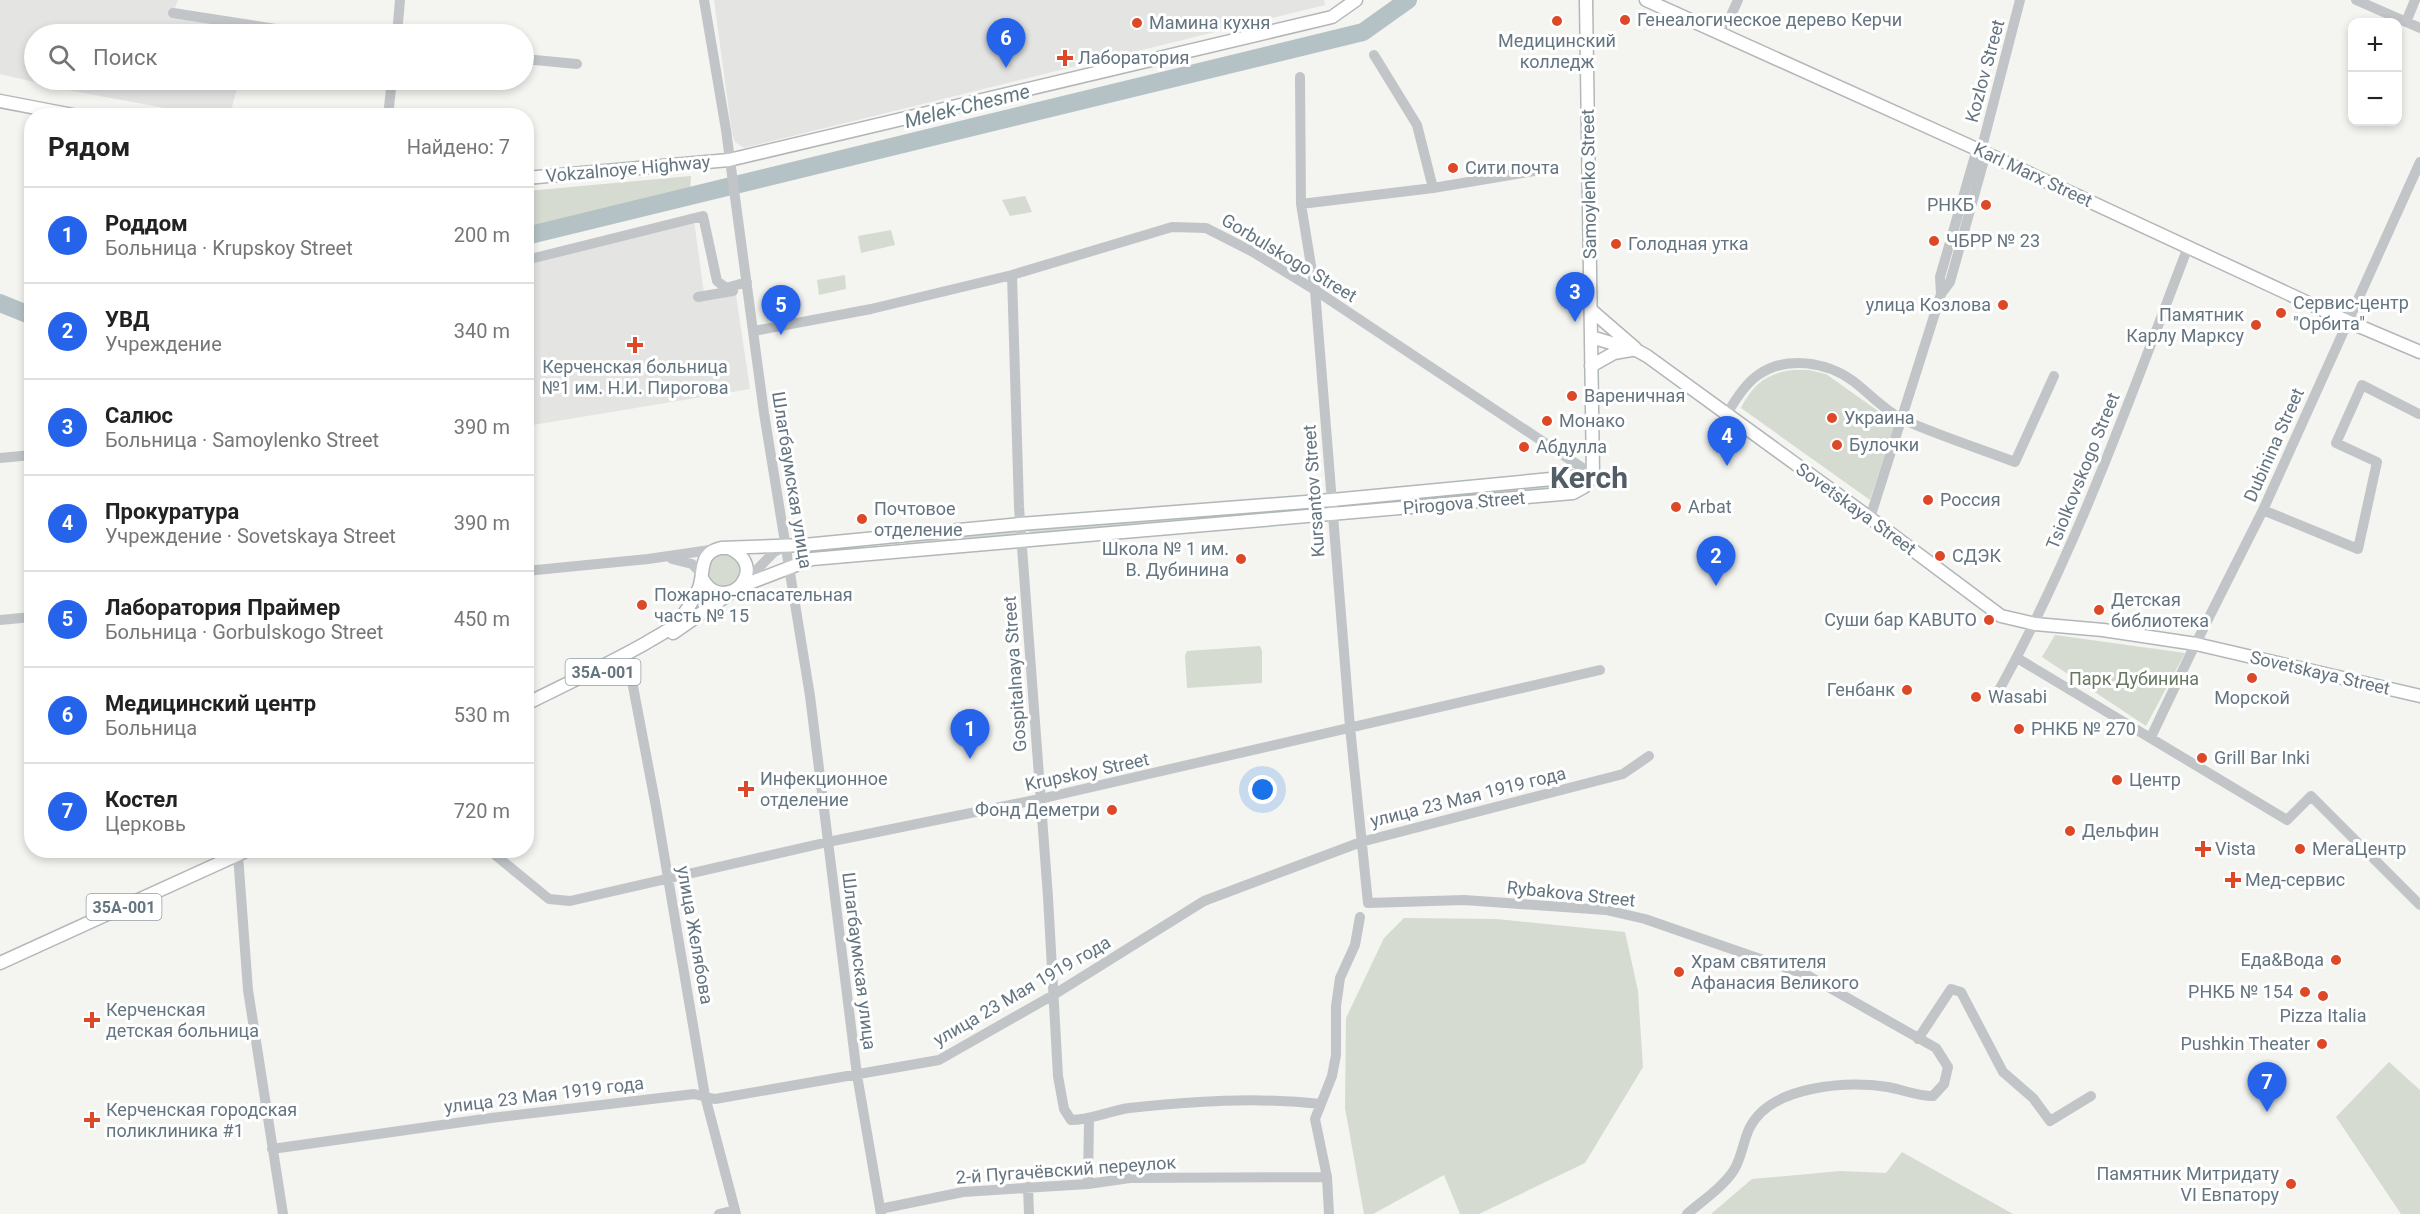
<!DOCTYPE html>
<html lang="ru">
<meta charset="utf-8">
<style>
:root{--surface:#fff;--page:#f2f2f2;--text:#222;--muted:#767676;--line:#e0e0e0;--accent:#2563eb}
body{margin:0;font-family:Roboto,sans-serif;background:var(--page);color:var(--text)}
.controls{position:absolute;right:18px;top:18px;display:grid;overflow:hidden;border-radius:12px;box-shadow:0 3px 9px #0003}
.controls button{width:54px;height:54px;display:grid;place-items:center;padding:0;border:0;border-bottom:2px solid var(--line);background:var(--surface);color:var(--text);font:30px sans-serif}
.you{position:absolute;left:1263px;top:790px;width:21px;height:21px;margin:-15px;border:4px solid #fff;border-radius:50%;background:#1a73e8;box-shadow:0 0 0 9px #1a73e833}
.badge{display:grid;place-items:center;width:39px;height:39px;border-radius:50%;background:var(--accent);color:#fff;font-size:20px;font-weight:700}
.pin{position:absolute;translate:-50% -50px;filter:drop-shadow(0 2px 3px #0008)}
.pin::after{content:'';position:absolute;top:32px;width:21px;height:18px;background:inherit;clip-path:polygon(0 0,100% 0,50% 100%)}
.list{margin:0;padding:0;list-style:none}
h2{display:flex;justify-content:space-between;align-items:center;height:78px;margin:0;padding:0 24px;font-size:26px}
h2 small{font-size:20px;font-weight:400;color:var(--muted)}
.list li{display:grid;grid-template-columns:39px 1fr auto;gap:18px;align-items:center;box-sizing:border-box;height:96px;padding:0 24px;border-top:2px solid var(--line)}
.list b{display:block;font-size:22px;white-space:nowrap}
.list p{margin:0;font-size:20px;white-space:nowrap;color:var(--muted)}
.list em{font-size:20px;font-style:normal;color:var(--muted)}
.icon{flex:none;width:33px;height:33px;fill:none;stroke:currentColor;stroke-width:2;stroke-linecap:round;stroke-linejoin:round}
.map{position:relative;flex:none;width:2420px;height:1214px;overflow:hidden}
.search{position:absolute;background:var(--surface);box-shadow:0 3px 9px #0003;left:24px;top:24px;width:510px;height:66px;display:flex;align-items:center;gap:15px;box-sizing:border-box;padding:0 21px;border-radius:33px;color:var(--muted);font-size:22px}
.panel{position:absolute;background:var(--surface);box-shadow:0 3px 9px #0003;left:24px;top:108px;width:510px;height:750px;border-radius:24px}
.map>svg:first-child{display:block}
.built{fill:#e4e5e3}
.green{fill:#d5dbd1}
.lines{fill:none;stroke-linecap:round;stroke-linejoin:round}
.river{stroke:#b5c2c5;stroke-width:18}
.major-casing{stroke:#b2b7ba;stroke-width:15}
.minor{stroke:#c2c5c8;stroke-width:10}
.major{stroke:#fff;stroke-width:12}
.poi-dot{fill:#dd4927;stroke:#fff;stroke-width:2}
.labels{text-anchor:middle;stroke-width:6;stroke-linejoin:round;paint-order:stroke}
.shield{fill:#fff;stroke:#929ea6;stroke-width:1.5}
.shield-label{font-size:16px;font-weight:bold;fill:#647580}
.poi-label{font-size:18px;fill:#647580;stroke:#fff;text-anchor:start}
.street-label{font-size:18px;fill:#647580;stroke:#fff}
.park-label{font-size:18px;fill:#687862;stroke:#fff}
.water-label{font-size:20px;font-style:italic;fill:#5f777e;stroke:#fff}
.town-label{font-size:30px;font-weight:bold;fill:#515e65;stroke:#fff}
</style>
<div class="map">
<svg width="2420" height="1214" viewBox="0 0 2420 1214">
<rect width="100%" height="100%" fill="#f4f4f0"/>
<!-- built -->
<path class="built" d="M 0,0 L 178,0 L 173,13 L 212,19 L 210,34 L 34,34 L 34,80 L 239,80 L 230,115 L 208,116 L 73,91 L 0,74 Z
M 714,0 L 1324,0 L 1325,5 L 744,148 L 735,142 L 732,134 Z
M 693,213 L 705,301 L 736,295 L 750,389 L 527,426 L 527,260 Z"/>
<!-- green -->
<path class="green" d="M 691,176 L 690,191 L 527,230 L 527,191 Z
M 1025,196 L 1032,212 L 1010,216 L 1002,200 Z
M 891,230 L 895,245 L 861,253 L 858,236 Z
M 845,275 L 846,289 L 819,295 L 817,280 Z
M 1793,370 L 1809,370 L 1826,374 L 1895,423 L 1870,500 L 1741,408 C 1753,384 1767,373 1793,370 Z
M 1583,479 L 1577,487 L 1355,506 L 1350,503 Z
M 1322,505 L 1317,510 L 1033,533 L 1029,532 L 1026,528 Z
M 1016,528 L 1016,535 L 1012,536 L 831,548 Z
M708 570a16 16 0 1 1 32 0a16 16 0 1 1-32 0Z
M 2055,635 L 2185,653 L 2146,726 L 2042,657 Z
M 1260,646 L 1262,651 L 1262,683 L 1187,688 L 1185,656 L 1187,651 Z
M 1404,918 L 1497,919 L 1625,932 L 1638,991 L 1643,1067 L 1585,1163 L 1479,1214 L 1460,1214 L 1444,1175 L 1373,1214 L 1364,1214 L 1345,1108 L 1346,1018 L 1384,938 Z
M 2389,1062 L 2420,1090 L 2420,1214 L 2401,1214 L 2336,1117 Z
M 1902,1152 L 2013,1214 L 1711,1214 L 1752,1179 L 1840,1171 L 1886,1173 Z"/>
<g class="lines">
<!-- river -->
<path class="river" d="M 526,236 L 1363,32 L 1408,0
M 0,303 L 32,316"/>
<!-- major casing -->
<g class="major-casing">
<path id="major" d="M 1586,0 L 1593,475
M 1646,0 L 1981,151 L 2347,321 L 2420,352
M 0,101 L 78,116
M 526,178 L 729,160 L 1332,17 L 1356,0
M 1591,310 L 1635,348
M 1591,337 L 1638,351 L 1647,356 L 1870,518 L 2001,616 L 2035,624 L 2103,630 L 2196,644 L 2420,696
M 1591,366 L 1614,353 L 1631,350
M 729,548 C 747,556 753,572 739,587
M 702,578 C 709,591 719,596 733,591
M 673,633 L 739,587 L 812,559 L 1573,493 L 1584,487 L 1593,475
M 526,704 C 566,684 607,665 646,643 C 655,637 669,631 677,623 C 686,612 693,601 699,588 C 705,571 698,553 721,548 L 804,545 L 1020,524 L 1332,500 L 1593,475
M 0,963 L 248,850"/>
</g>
<!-- minor -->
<path class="minor" d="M 704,0 L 726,130 L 764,413 L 810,696 L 857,1075 L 881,1214
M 2356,0 L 2420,28
M 173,13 L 308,34
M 2406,22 L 2415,0
M 1723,33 L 1738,0
M 397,34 L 400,0
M 1374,55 L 1417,125 L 1433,188
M 524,59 L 577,64
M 1300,77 L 1301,204 L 1315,290 L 1350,727 L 1368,903 L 1464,900 L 1606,910 L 1645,919 L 1807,975 L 1936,1048 L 1948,1067 L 1944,1084 L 1933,1096 C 1917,1096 1904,1090 1888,1087 C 1847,1081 1772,1085 1750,1127 C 1743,1141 1742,1157 1734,1170 C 1723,1187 1702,1201 1687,1214
M 388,116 L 392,80
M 1981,151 L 2020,0
M 1301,204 L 1433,188 L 1546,169
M 526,260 L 703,216 L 717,281 L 726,288 L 747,282
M 1012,275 L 1019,507 L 1048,897 L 1058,1076 L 1064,1109 L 1071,1120 C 1091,1120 1109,1111 1129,1108 C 1193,1101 1257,1097 1321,1104
M 1941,294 L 1940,277 L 1977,149
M 698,297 L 733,291
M 754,331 L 871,309 L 1012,275 L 1172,227 L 1206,228 L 1253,252 L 1315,290 L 1593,475
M 1727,414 C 1735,400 1745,384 1758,375 C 1786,355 1827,362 1853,381 C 1869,393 1886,412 1904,420 C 1940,436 1978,448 2015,462 L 2054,376
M 0,458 L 32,455
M 2263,510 L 2358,549 L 2377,462 L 2336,443 L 2362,385 L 2419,414
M 1870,518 L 1941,294 L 1950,282 L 1986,153
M 672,559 L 692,564 L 701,573
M 526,571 L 648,559 L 717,549
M 743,584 L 774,552 L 785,546
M 0,620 L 32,617
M 2017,658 L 2287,820 L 2311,796 L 2420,905
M 628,660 L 656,807 L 705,1096 L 736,1214
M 1993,701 C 2074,557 2129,401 2188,247
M 2151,737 L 2190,655 L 2263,510 L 2420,162
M 489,850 L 549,899 L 570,901 L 828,842 L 1040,799 L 1600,670
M 238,855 L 248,990 L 283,1214
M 1918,1039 L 1951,989 L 1961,992 L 2003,1072 L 2033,1098 L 2050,1121 L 2091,1096
M 272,1149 L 491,1118 L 694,1094 L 715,1099 L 939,1060 L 1055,994 L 1204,901 L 1361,842 L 1623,774 L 1649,756
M 1088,1184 L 1089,1119
M 1028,1187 L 1029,1214
M 880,1209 L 963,1192 L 1088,1184 L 1130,1178 L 1327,1177
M 719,1214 L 735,1210
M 1329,1214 L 1327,1177 L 1315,1119 L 1332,1076 L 1336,1055 L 1336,1006 L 1340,978 L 1355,945 L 1360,917"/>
<!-- major -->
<use href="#major" class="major"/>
</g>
<!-- markers -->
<g class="poi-dot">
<circle cx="1625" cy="20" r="6"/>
<circle cx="1557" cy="21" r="6"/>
<circle cx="1137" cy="23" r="6"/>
<path d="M1062 49h6v6h6v6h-6v6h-6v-6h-6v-6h6z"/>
<circle cx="1453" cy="168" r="6"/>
<circle cx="1986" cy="205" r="6"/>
<circle cx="1934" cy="241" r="6"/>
<circle cx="1616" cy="244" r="6"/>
<circle cx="2003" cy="305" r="6"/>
<circle cx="2281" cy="313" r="6"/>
<circle cx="2256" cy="325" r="6"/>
<path d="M632 336h6v6h6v6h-6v6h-6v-6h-6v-6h6z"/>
<circle cx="1572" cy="396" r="6"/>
<circle cx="1832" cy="418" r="6"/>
<circle cx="1547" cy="421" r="6"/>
<circle cx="1837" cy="445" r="6"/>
<circle cx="1524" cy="447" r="6"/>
<circle cx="1928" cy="500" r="6"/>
<circle cx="1676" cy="507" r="6"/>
<circle cx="862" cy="519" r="6"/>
<circle cx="1940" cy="556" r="6"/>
<circle cx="1241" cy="559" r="6"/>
<circle cx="642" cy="605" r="6"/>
<circle cx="2099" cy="610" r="6"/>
<circle cx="1989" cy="620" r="6"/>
<circle cx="2252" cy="678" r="6"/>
<circle cx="1907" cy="690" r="6"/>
<circle cx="1976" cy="697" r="6"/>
<circle cx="2019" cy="729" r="6"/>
<circle cx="2202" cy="758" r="6"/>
<circle cx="2117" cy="780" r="6"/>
<path d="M743 780h6v6h6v6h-6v6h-6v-6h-6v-6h6z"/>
<circle cx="1112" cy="810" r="6"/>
<circle cx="2070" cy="831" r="6"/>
<path d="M2200 840h6v6h6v6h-6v6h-6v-6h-6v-6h6z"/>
<circle cx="2300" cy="849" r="6"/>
<path d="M2230 871h6v6h6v6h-6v6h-6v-6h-6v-6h6z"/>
<circle cx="2336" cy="960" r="6"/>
<circle cx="1679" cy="972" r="6"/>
<circle cx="2305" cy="992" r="6"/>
<circle cx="2323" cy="996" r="6"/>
<path d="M89 1011h6v6h6v6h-6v6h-6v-6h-6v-6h6z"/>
<circle cx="2322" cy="1044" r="6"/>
<path d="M89 1111h6v6h6v6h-6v6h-6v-6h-6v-6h6z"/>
<circle cx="2291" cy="1184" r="6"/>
</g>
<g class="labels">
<!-- shield labels -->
<g class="shield">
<rect x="565.5" y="659" width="75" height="26" rx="4.5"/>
<rect x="86.5" y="894" width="75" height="26" rx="4.5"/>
</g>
<g class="shield-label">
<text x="603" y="678">35А-001</text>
<text x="124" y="913">35А-001</text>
</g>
<!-- poi labels -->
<g class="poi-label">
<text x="1637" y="26">Генеалогическое дерево Керчи</text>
<text x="1149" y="29">Мамина кухня</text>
<text x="1557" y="47" text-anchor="middle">Медицинский<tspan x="1557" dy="21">колледж</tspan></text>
<text x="1078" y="64">Лаборатория</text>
<text x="1465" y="174">Сити почта</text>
<text x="1974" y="211" text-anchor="end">РНКБ</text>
<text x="1946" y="247">ЧБРР № 23</text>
<text x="1628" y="250">Голодная утка</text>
<text x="2293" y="309">Сервис-центр<tspan x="2293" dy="21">"Орбита"</tspan></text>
<text x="1991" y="311" text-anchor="end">улица Козлова</text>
<text x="2244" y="321" text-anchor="end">Памятник<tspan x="2244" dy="21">Карлу Марксу</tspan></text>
<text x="635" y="373" text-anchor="middle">Керченская больница<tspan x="635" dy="21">№1 им. Н.И. Пирогова</tspan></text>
<text x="1584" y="402">Вареничная</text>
<text x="1844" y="424">Украина</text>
<text x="1559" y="427">Монако</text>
<text x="1849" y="451">Булочки</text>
<text x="1536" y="453">Абдулла</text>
<text x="1940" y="506">Россия</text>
<text x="1688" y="513">Arbat</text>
<text x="874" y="515">Почтовое<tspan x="874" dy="21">отделение</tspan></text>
<text x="1229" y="555" text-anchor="end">Школа № 1 им.<tspan x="1229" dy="21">В. Дубинина</tspan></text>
<text x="1952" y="562">СДЭК</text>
<text x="654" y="601">Пожарно-спасательная<tspan x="654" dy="21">часть № 15</tspan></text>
<text x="2111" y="606">Детская<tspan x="2111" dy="21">библиотека</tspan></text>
<text x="1977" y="626" text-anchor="end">Суши бар KABUTO</text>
<text x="1895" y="696" text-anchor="end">Генбанк</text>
<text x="1988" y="703">Wasabi</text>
<text x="2252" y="704" text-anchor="middle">Морской</text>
<text x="2031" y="735">РНКБ № 270</text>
<text x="2214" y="764">Grill Bar Inki</text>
<text x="760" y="785">Инфекционное<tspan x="760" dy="21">отделение</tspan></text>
<text x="2129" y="786">Центр</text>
<text x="1100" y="816" text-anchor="end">Фонд Деметри</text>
<text x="2082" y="837">Дельфин</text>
<text x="2215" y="855">Vista</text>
<text x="2312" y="855">МегаЦентр</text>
<text x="2245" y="886">Мед-сервис</text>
<text x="2324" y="966" text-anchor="end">Еда&amp;Вода</text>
<text x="1691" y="968">Храм святителя<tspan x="1691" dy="21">Афанасия Великого</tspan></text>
<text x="2293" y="998" text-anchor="end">РНКБ № 154</text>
<text x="106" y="1016">Керченская<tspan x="106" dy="21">детская больница</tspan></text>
<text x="2323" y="1022" text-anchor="middle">Pizza Italia</text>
<text x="2310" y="1050" text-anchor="end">Pushkin Theater</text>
<text x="106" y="1116">Керченская городская<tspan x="106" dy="21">поликлиника #1</tspan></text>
<text x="2279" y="1180" text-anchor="end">Памятник Митридату<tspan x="2279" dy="21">VI Евпатору</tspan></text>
</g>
<!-- street labels -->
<g class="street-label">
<text transform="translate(1985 71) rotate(-75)" y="6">Kozlov Street</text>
<text transform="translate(628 169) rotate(-5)" y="6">Vokzalnoye Highway</text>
<text transform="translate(2033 175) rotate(25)" y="6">Karl Marx Street</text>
<text transform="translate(1589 184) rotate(-91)" y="6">Samoylenko Street</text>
<text transform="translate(1289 258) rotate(31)" y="6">Gorbulskogo Street</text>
<text transform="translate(2274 445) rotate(-66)" y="6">Dubinina Street</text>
<text transform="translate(2083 471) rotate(-68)" y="6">Tsiolkovskogo Street</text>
<text transform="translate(792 480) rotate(81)" y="6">Шлагбаумская улица</text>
<text transform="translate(1314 491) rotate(-94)" y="6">Kursantov Street</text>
<text transform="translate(1464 503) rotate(-5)" y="6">Pirogova Street</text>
<text transform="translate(1856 509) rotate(36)" y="6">Sovetskaya Street</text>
<text transform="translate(2320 673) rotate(13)" y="6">Sovetskaya Street</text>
<text transform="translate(1015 674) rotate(-94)" y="6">Gospitalnaya Street</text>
<text transform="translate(1087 772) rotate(-12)" y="6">Krupskoy Street</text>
<text transform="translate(1468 797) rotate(-14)" y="6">улица 23 Мая 1919 года</text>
<text transform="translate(1571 894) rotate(6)" y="6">Rybakova Street</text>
<text transform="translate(695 935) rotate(80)" y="6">улица Желябова</text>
<text transform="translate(859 961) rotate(83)" y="6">Шлагбаумская улица</text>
<text transform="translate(1022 991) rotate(-30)" y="6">улица 23 Мая 1919 года</text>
<text transform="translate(544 1095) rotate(-7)" y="6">улица 23 Мая 1919 года</text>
<text transform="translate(1066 1170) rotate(-4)" y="6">2-й Пугачёвский переулок</text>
</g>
<!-- park labels -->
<g class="park-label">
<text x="2134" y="685">Парк Дубинина</text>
</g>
<!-- water labels -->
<g class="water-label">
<text transform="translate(967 106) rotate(-14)" y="7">Melek-Chesme</text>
</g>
<!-- town labels -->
<g class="town-label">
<text x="1589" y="488">Kerch</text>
</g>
</g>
</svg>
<div class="controls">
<button>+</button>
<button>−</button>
</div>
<div class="you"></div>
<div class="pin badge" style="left:970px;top:759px">1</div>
<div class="pin badge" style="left:1716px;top:586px">2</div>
<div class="pin badge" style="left:1575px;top:322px">3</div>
<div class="pin badge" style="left:1727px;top:466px">4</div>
<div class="pin badge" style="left:781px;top:335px">5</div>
<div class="pin badge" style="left:1006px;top:68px">6</div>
<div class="pin badge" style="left:2267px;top:1112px">7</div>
<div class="search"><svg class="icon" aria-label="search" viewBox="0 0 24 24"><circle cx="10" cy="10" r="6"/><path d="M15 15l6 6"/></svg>Поиск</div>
<section class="panel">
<h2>Рядом<small>Найдено: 7</small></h2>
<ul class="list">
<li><span class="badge">1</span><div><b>Роддом</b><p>Больница · Krupskoy Street</p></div><em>200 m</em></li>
<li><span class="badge">2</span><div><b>УВД</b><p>Учреждение</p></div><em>340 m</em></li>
<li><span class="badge">3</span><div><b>Салюс</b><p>Больница · Samoylenko Street</p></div><em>390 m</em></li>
<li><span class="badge">4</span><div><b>Прокуратура</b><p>Учреждение · Sovetskaya Street</p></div><em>390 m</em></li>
<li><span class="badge">5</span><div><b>Лаборатория Праймер</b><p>Больница · Gorbulskogo Street</p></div><em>450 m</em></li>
<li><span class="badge">6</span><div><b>Медицинский центр</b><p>Больница</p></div><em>530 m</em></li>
<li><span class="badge">7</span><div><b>Костел</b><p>Церковь</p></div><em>720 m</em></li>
</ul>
</section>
</div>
